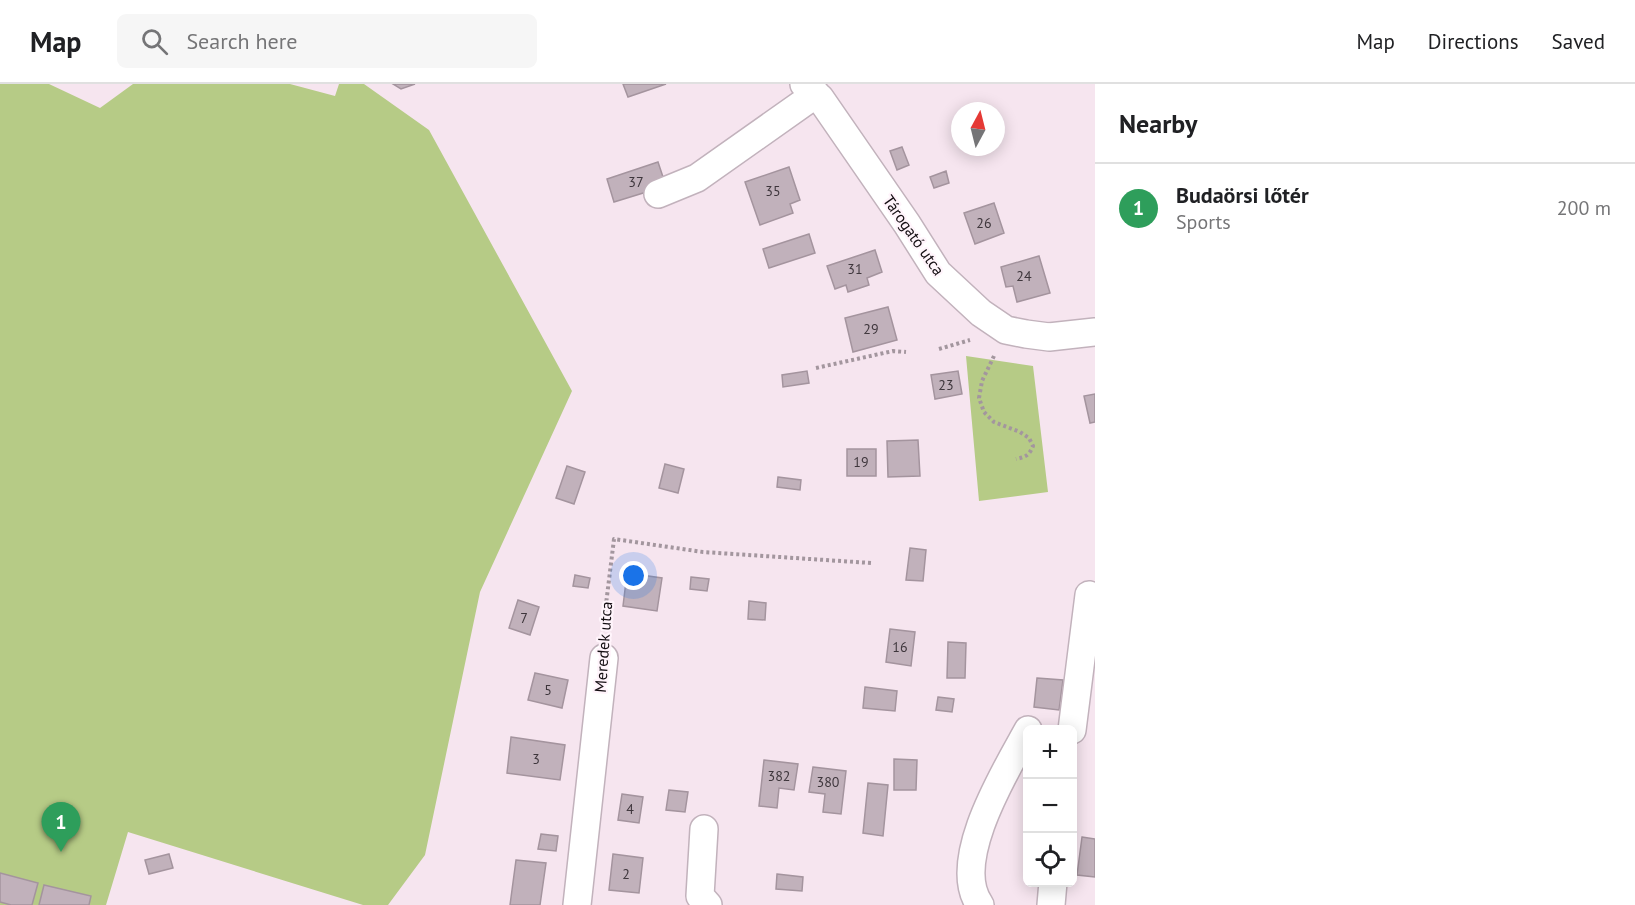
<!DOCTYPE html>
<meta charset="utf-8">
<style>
:root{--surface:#fff;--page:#f6f6f6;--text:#202124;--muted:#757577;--line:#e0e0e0;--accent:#d93025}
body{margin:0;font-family:"PT Sans",sans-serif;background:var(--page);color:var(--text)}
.controls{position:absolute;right:18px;bottom:18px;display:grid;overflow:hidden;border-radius:9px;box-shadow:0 3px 15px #0003}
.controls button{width:54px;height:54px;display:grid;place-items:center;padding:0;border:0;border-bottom:2px solid var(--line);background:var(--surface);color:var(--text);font:30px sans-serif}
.compass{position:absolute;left:951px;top:18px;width:54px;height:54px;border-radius:50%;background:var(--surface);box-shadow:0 3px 15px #0003;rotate:7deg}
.you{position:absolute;left:634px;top:492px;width:21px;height:21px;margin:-15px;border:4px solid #fff;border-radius:50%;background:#1a73e8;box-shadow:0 0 0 9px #1a73e833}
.badge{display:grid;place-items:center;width:39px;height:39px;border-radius:50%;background:var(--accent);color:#fff;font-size:20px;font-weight:700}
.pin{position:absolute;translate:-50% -50px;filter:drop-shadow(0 2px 3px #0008)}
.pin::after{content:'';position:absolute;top:32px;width:21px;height:18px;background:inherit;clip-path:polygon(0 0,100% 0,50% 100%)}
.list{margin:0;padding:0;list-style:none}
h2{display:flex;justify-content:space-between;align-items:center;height:78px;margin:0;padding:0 24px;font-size:26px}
h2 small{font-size:20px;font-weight:400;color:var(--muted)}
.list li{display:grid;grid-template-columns:39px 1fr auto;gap:18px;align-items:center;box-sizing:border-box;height:90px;padding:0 24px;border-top:2px solid var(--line)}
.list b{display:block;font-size:22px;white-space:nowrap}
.list p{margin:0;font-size:20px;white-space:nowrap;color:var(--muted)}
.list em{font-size:20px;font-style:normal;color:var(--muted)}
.icon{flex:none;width:33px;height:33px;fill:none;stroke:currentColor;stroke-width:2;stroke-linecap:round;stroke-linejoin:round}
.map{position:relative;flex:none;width:1095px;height:821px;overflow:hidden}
header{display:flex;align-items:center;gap:36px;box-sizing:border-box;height:84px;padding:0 30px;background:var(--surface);border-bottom:2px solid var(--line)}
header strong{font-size:28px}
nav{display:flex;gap:33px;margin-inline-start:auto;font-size:21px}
.search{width:420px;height:54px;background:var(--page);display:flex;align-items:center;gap:15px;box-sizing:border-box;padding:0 21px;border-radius:9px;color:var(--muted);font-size:22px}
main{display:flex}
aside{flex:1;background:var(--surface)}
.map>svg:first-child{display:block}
.green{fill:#b6cb86}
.building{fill:#c1b1bb;stroke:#a4949e;stroke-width:1.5}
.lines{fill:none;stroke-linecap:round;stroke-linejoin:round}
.minor-casing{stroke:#c2b2bc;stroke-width:30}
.path{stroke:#a3969e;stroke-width:4;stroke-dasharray:3 3;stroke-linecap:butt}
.minor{stroke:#fff;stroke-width:27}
.labels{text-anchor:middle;stroke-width:4.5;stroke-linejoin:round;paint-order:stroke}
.number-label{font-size:14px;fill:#3e363c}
.street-label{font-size:16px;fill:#130d11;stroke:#fff4fb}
</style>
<header>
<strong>Map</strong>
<div class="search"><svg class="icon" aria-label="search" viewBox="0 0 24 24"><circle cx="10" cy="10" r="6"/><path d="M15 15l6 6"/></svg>Search here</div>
<nav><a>Map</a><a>Directions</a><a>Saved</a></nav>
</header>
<main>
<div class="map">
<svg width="1095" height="821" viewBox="0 0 1095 821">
<rect width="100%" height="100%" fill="#f6e5ef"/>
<!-- green -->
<path class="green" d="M 0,0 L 49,0 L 100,24 L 133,0 L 290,0 L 335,12 L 339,0 L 364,0 L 429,46 L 572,307 L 480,508 L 425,771 L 388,821 L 363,821 L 128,748 L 106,821 L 0,821 Z
M 966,272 L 1033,282 L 1048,408 L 979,417 Z"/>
<!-- building -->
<path class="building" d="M 393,0 L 415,0 L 401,5 Z
M 623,0 L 666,0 L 628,13 Z
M 902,63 L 909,81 L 897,86 L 890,67 Z
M 658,78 L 666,102 L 614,118 L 607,95 Z
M 789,83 L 800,116 L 790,120 L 793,129 L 760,141 L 745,98 Z
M 946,87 L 949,99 L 934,104 L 930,93 Z
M 994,119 L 1004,149 L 975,160 L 964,129 Z
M 809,150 L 815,169 L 769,184 L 763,165 Z
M 875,166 L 882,188 L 867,194 L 869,201 L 848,208 L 846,201 L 835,205 L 827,182 Z
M 1039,172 L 1050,209 L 1017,218 L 1013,202 L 1006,203 L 1001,183 Z
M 888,223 L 897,256 L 853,268 L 845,234 Z
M 807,287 L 809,299 L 783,303 L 782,291 Z
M 958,287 L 962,310 L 935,315 L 931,291 Z
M 1095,310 L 1095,338 L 1090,339 L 1084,312 Z
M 918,356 L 920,392 L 888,393 L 887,357 Z
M 847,365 L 876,365 L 876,392 L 847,392 Z
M 665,380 L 684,385 L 678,409 L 659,404 Z
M 567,382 L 585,388 L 574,420 L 556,414 Z
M 778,393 L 801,396 L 800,406 L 777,403 Z
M 910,464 L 926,466 L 923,497 L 906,496 Z
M 627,489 L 662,494 L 657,527 L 623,522 Z
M 575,491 L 590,494 L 588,504 L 573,502 Z
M 691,493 L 709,495 L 707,507 L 690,505 Z
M 518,516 L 539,523 L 530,551 L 509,544 Z
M 749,517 L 766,519 L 765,536 L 748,535 Z
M 890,545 L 915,548 L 911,582 L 886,578 Z
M 948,558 L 966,559 L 965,594 L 947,594 Z
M 535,589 L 568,596 L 562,624 L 528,616 Z
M 1037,594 L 1063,596 L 1059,626 L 1034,623 Z
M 865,603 L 897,607 L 895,627 L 863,624 Z
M 938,613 L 954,615 L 952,628 L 936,626 Z
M 511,653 L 565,661 L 560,696 L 507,689 Z
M 894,675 L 917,676 L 916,706 L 894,706 Z
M 764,676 L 798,680 L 794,706 L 779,704 L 777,724 L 759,722 Z
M 813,683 L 846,687 L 841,730 L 823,728 L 825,710 L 809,708 Z
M 868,699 L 888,701 L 883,752 L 863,749 Z
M 669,706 L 688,708 L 685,728 L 666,726 Z
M 622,710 L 643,713 L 639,739 L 618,736 Z
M 541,750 L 558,752 L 556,767 L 538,765 Z
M 1082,753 L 1095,755 L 1095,793 L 1077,791 Z
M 169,770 L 173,784 L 149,790 L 145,776 Z
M 613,770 L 643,774 L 639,809 L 609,806 Z
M 516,776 L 546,779 L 540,821 L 510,821 Z
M 0,789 L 38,799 L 32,821 L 11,821 L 0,818 Z
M 777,790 L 803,793 L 802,807 L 776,805 Z
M 44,801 L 91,812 L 89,821 L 39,821 Z"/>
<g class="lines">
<!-- minor casing -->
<g class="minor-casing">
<path id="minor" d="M 804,0 L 820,14 L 907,140 L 938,189 L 981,229 L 1006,246 L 1026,250 L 1049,253 L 1095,248
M 658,110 L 697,94 L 816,10
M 1072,646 L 1089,511
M 704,745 L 700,812 L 708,821
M 577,821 L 604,574
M 980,821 C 949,778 1006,686 1028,646
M 1051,821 L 1053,798"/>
</g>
<!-- path -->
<path class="path" d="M 939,265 L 970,256
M 994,272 L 982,297 L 979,314 L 984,328 L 994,338 L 1020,348 L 1029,354 L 1033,362 C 1029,372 1025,373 1016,375
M 816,284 L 893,267 L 906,268
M 602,553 L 614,455 L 703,468 L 871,479"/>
<!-- minor -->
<use href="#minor" class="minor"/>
</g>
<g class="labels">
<!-- number labels -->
<g class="number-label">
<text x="636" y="103">37</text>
<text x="773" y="112">35</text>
<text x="984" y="144">26</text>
<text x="855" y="190">31</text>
<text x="1024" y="197">24</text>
<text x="871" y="250">29</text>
<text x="946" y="306">23</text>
<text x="861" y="383">19</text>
<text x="524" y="539">7</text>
<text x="900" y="568">16</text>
<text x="548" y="611">5</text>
<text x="536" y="680">3</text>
<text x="779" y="697">382</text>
<text x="828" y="703">380</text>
<text x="630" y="730">4</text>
<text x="626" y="795">2</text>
</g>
<!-- street labels -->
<g class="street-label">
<text transform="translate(914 151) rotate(55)" y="6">Tárogató utca</text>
<text transform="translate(603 563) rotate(-86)" y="6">Meredek utca</text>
</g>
</g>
</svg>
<div class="controls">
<button>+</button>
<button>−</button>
<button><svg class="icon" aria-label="locate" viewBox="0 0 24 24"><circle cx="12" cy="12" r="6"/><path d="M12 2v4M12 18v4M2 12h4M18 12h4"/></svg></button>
</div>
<svg class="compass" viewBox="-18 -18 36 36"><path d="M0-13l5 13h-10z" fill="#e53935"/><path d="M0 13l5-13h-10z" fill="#757577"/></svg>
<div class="you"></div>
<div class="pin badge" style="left:61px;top:768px;background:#2e9e5b">1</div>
</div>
<aside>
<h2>Nearby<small></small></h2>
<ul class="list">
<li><span class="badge" style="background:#2e9e5b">1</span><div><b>Budaörsi lőtér</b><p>Sports</p></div><em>200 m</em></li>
</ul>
</aside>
</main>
